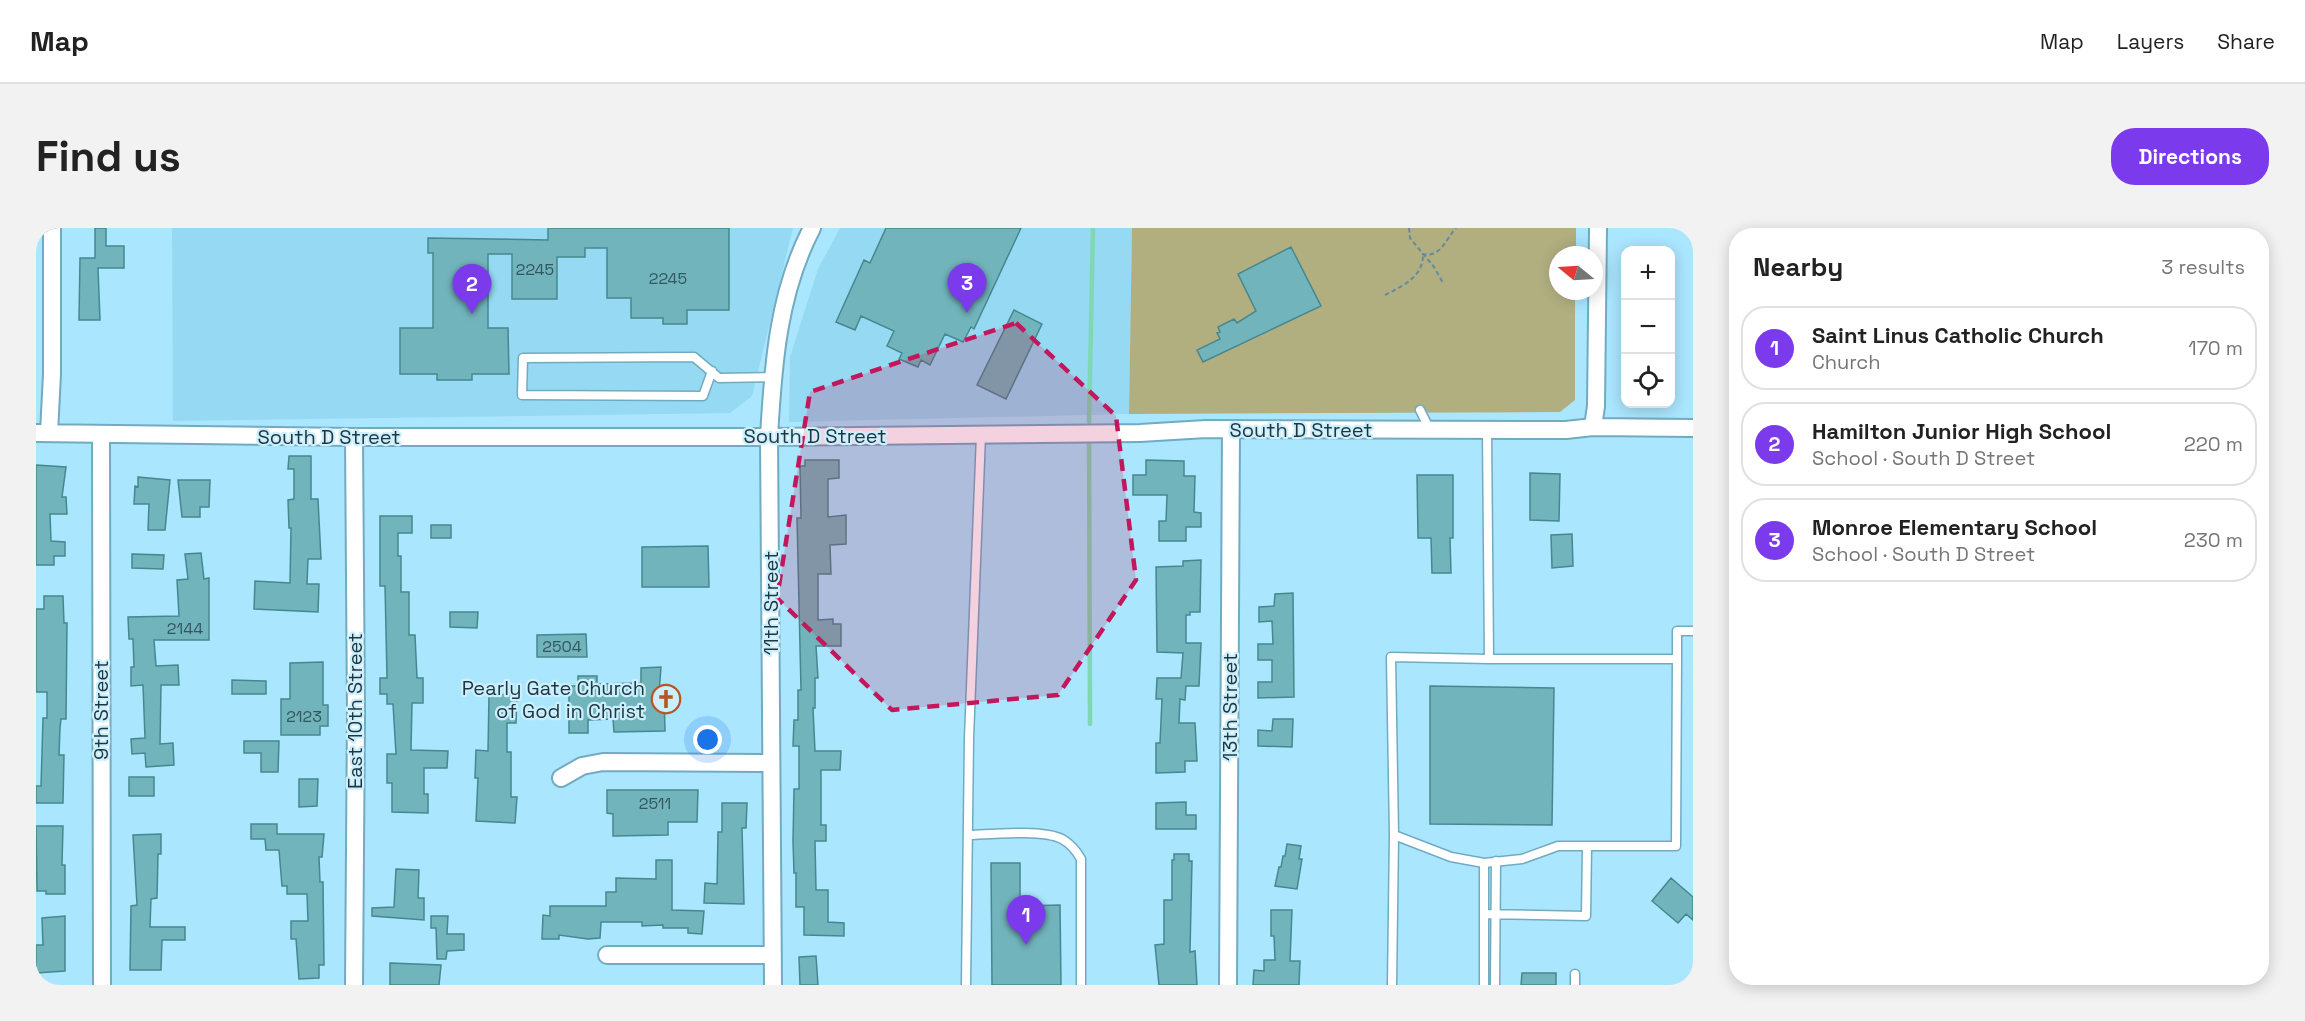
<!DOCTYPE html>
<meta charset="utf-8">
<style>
:root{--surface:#fff;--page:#f2f2f2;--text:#222;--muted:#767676;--line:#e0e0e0;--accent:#7c3aed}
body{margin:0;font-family:"Space Grotesk",sans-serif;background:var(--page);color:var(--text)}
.controls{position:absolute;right:18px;top:18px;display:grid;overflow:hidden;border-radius:12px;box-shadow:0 3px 15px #0003}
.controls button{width:54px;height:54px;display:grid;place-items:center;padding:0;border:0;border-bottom:2px solid var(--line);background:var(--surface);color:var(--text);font:30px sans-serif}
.compass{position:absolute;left:1513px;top:18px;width:54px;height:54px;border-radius:50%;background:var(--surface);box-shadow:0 3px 15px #0003;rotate:288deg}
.you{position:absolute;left:672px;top:512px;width:21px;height:21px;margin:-15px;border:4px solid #fff;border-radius:50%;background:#1a73e8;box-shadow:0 0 0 9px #1a73e833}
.badge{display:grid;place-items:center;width:39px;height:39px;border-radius:50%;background:var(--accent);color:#fff;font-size:20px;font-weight:700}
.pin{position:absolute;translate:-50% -50px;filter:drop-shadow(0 2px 3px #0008)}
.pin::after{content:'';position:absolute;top:32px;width:21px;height:18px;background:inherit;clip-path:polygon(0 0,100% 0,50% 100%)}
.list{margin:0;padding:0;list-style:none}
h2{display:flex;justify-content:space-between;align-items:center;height:78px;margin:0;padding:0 24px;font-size:26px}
h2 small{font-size:20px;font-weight:400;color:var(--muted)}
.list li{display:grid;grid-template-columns:39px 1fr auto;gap:18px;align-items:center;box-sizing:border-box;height:84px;margin:0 12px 12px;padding:0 12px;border:2px solid var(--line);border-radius:24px}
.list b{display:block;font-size:22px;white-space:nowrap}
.list p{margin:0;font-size:20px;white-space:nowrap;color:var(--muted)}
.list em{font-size:20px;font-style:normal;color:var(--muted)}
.icon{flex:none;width:33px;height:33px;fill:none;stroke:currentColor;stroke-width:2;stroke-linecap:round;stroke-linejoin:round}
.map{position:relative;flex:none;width:1657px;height:757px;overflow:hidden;border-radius:24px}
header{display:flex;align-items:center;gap:36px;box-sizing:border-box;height:84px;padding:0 30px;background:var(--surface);border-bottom:2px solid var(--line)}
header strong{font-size:28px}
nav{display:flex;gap:33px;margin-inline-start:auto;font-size:21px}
.intro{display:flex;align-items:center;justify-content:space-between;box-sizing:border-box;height:144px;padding:0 36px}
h1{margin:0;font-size:42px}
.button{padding:15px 27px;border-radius:24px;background:var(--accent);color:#fff;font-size:21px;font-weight:700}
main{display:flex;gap:36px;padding:0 36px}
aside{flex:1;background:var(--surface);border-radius:24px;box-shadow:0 3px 15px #0003}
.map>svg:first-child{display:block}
.built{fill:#95d9f3}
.green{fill:#b1ae80}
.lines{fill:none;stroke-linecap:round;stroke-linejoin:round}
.stream{stroke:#7fd8b1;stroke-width:4.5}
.building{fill:#71b4bb;stroke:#45888f;stroke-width:1.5}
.service-casing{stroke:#71abc2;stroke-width:11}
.minor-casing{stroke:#71abc2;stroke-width:20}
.path{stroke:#628c9d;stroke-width:2;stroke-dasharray:4.5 3;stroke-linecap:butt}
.service{stroke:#fff;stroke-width:8}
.minor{stroke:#fff;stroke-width:16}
.marked{fill:#c2185b;fill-opacity:0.2;stroke:#c2185b;stroke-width:4.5;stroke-dasharray:12 8;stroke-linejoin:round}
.labels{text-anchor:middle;stroke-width:4.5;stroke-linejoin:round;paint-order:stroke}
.number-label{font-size:16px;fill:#33565f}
.street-label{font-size:20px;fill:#1e3640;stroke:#cceffe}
.poi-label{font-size:20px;fill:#1e3640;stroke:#cceffe;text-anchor:end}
</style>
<header>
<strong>Map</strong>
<nav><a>Map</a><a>Layers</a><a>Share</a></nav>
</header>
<div class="intro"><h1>Find us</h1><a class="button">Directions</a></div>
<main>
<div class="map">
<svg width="1657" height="757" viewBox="0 0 1657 757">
<rect width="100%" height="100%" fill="#aae6fe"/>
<!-- built -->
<path class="built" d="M 136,0 L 757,0 L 716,168 L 694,185 L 137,193 Z
M 804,0 L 1096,0 L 1093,186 L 753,194 L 754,129 L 782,41 Z"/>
<!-- green -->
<path class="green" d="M 1096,0 L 1540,0 L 1540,27 L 1522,27 L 1522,63 L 1539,63 L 1539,172 L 1524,184 L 1093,186 Z"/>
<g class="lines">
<!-- stream -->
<path class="stream" d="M 1053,194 L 1057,0
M 1053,209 L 1054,496"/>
</g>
<!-- building -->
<path class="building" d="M 59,0 L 70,0 L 70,18 L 88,18 L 88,40 L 62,40 L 64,92 L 43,92 L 44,30 L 59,30 Z
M 512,0 L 693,0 L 693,82 L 651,82 L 651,96 L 627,96 L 627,90 L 595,90 L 595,70 L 571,70 L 571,20 L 549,20 L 549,29 L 521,29 L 521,71 L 476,71 L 476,26 L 452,26 L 452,100 L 472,100 L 473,146 L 436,146 L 436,152 L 401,152 L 401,146 L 364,146 L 364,100 L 397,100 L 397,25 L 392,25 L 392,10 L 512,12 Z
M 850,0 L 985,0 L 938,101 L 935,99 L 927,114 L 909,106 L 894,137 L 885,132 L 882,139 L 863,131 L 866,125 L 851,118 L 858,103 L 825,88 L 819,102 L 800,94 L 828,32 L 834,35 Z
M 1255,19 L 1285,78 L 1167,134 L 1161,122 L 1184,111 L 1181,105 L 1184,104 L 1182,99 L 1198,91 L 1201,95 L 1220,83 L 1202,46 Z
M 978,82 L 1006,96 L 970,171 L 941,157 Z
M 253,228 L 275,228 L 275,271 L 282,271 L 285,331 L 272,331 L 271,356 L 283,356 L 282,384 L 218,381 L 219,353 L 254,355 L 255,300 L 253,300 L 252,272 L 258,271 L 258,241 L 252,241 Z
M 769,232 L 803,232 L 803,250 L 792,251 L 792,289 L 810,287 L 810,316 L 794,317 L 795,346 L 782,346 L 782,392 L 797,391 L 797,396 L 805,396 L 805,418 L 780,418 L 782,450 L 779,450 L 779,480 L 777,480 L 779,523 L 805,523 L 804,542 L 785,542 L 785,597 L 790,597 L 790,613 L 779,613 L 780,662 L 792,662 L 792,694 L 808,695 L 808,708 L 768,707 L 768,679 L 760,679 L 760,645 L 758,645 L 757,613 L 758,561 L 763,561 L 763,518 L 757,518 L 758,492 L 762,492 L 762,462 L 765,462 L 761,290 L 765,290 L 764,238 L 769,238 Z
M 1110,232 L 1148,233 L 1148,248 L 1159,248 L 1158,284 L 1165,285 L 1165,299 L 1150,299 L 1150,313 L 1123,313 L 1123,293 L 1130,293 L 1131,267 L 1097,267 L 1097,247 L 1110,247 Z
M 0,237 L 30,239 L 26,269 L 30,269 L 31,286 L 14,286 L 15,313 L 29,314 L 29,328 L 18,328 L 18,337 L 0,337 Z
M 1494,245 L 1524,246 L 1523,293 L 1494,292 Z
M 1381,247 L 1417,247 L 1417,310 L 1414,310 L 1415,345 L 1396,345 L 1395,310 L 1382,310 Z
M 102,249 L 134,252 L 129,302 L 112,302 L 113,276 L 98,276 L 99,258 L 102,259 Z
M 142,252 L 174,252 L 173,279 L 164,279 L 164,289 L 146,289 Z
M 344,288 L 376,288 L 376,305 L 362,305 L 362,328 L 365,328 L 365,364 L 373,364 L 373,407 L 379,407 L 381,450 L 387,450 L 387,475 L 376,475 L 375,522 L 412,523 L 411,540 L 388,540 L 388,566 L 392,566 L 392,585 L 356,584 L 356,555 L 351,555 L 351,526 L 360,526 L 357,476 L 351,476 L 351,466 L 344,466 L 344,450 L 351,450 L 349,358 L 344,358 Z
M 395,297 L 415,297 L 415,310 L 395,310 Z
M 1536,306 L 1537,338 L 1516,340 L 1515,307 Z
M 672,318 L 673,359 L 606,359 L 606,319 Z
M 165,325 L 168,351 L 173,350 L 173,412 L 118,412 L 120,438 L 142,437 L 143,457 L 125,457 L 124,516 L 137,515 L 138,537 L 110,539 L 109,525 L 96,526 L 95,511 L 109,510 L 107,457 L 95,458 L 95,439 L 98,439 L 97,411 L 93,411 L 92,389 L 143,388 L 141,352 L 152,351 L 149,326 Z
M 96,326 L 128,327 L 127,341 L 96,340 Z
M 1165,332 L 1164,384 L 1154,384 L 1154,387 L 1150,387 L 1150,415 L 1165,415 L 1163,458 L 1150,458 L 1149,472 L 1144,471 L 1143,495 L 1159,495 L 1161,533 L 1149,533 L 1149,544 L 1120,545 L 1120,515 L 1124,515 L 1126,471 L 1120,471 L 1121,450 L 1145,450 L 1147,425 L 1121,424 L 1120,339 L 1147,338 L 1147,333 Z
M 1257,365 L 1258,469 L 1222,470 L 1222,454 L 1236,454 L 1236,432 L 1222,432 L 1222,416 L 1237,416 L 1236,393 L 1223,394 L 1223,379 L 1238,378 L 1239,366 Z
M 8,368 L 27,368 L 28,395 L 31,395 L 30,491 L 25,491 L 24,500 L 23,527 L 28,527 L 27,575 L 0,575 L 0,558 L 5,558 L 7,490 L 11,490 L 11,464 L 0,464 L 0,381 L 8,381 Z
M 414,384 L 442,384 L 441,400 L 414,399 Z
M 550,406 L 551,429 L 501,429 L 501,407 Z
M 287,434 L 287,477 L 292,477 L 292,498 L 284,498 L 284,507 L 245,507 L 245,471 L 254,471 L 254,435 Z
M 625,439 L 623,465 L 628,465 L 629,503 L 578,504 L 577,491 L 552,492 L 552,505 L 533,505 L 533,458 L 542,458 L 542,448 L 561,448 L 561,456 L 605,455 L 605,440 Z
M 196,452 L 230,453 L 230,466 L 196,466 Z
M 1394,458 L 1518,460 L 1516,597 L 1394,596 Z
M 453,466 L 481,467 L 480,495 L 471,495 L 471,524 L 475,524 L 475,569 L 481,569 L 479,595 L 440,593 L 442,550 L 439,550 L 440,522 L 452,523 Z
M 1237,491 L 1257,491 L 1256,519 L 1222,518 L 1222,502 L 1236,503 Z
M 208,513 L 243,513 L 242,544 L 225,544 L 225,525 L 208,525 Z
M 93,549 L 118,549 L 118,568 L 93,568 Z
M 263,551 L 282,551 L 281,578 L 263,579 Z
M 571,562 L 662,562 L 661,594 L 632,594 L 632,607 L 577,608 L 577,586 L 571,585 Z
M 1150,574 L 1150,587 L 1160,587 L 1160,601 L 1120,601 L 1120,575 Z
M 686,575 L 711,575 L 710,600 L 706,600 L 708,676 L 668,675 L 669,655 L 681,656 L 682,604 L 686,604 Z
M 215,596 L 241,596 L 241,606 L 288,606 L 286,629 L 283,629 L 284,654 L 287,654 L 288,737 L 283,737 L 283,750 L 263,751 L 260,711 L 255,711 L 255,693 L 272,693 L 271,666 L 251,666 L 251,658 L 246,658 L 243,622 L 230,622 L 229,611 L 215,611 Z
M 0,598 L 27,598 L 26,637 L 29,637 L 29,666 L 10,666 L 10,663 L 1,663 Z
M 125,606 L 125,626 L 122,626 L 121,670 L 115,671 L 114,699 L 149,699 L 149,712 L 126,712 L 125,742 L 94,742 L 95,678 L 101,677 L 97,607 Z
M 1251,616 L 1265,618 L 1263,631 L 1266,631 L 1261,661 L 1239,658 L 1243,639 L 1245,639 L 1247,628 L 1249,628 Z
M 1138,626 L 1153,626 L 1153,633 L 1156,633 L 1154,724 L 1159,723 L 1161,757 L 1123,757 L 1119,717 L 1128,716 L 1128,672 L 1136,672 L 1136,632 L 1138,632 Z
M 620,632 L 636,632 L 636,682 L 668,683 L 666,706 L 652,705 L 652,700 L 627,700 L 627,697 L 606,698 L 606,694 L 565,694 L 564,710 L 552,711 L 523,707 L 523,711 L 506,711 L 507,687 L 514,688 L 514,678 L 570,678 L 570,664 L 580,664 L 580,650 L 620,651 Z
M 955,635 L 984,635 L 984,678 L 1024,677 L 1025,757 L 956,757 Z
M 360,641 L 383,642 L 382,670 L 388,670 L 388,692 L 336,688 L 336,680 L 358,679 Z
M 1635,650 L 1657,669 L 1657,692 L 1650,686 L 1642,695 L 1616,673 Z
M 1235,682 L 1256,682 L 1254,733 L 1264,733 L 1263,757 L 1217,757 L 1218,742 L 1228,743 L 1228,732 L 1239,732 L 1238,708 L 1235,708 Z
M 29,688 L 29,743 L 0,745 L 0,717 L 7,717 L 6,690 Z
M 395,688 L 412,688 L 411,706 L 428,706 L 428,722 L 411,723 L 410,731 L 401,731 L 400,700 L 395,700 Z
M 780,728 L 782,757 L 764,757 L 763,729 Z
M 354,735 L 405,737 L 403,757 L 354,757 Z
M 1486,745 L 1520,745 L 1520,757 L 1485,757 Z"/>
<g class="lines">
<!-- service casing -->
<g class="service-casing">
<path id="service" d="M 676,143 L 667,168 L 486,167 L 487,130 L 658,129 L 683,150 L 737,149
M 1384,182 L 1394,202
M 1451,202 L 1453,431 L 1641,431 L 1640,618 L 1522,618 L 1486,631 L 1448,635 L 1415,629 L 1358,607 L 1355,429 L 1453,431
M 1641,431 L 1641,403 L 1657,403
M 932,607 C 954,606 1008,601 1026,611 C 1035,616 1040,622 1045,631 L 1045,757
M 1448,686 L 1550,688 L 1551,619
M 930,757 L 933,510 L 945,207
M 1356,757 L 1358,607
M 1448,757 L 1448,635
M 1459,757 L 1460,633
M 1539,757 L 1539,746"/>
</g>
<!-- minor casing -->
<g class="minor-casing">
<path id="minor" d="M 1557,199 L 1560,178 L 1562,0
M 0,205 L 318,209 L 733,209 L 1104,205 L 1170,201 L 1530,202 L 1557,199 L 1657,200
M 13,205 L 16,146 L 16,0
M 65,207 L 66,757
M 525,550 L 546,538 L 567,534 L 735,535
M 571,727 L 737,727
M 318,757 L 320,487 L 318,209
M 737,757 L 733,209 C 737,137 742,65 776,0
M 1192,757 L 1195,202"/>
</g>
<!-- path -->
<path class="path" d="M 1373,0 L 1374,10 L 1398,39 L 1407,55
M 1386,26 C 1405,30 1409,12 1420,0
M 1349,67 C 1366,58 1386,50 1387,28"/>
<!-- service -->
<use href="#service" class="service"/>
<!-- minor -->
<use href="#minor" class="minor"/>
</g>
<!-- marked area -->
<path class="marked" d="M 980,95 L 1080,188 L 1100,352 L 1022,467 L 856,482 L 741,370 L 774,164 Z"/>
<!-- icons -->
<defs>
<g id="church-ring" transform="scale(1.5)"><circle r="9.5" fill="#cceffe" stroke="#ba5522" stroke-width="1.5"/><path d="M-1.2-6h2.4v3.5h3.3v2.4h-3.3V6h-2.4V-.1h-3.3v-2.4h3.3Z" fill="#ba5522"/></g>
</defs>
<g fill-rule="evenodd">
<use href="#church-ring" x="630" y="471"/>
</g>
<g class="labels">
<!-- number labels -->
<g class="number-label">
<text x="499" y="47">2245</text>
<text x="632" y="56">2245</text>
<text x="149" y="406">2144</text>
<text x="526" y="424">2504</text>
<text x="268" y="494">2123</text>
<text x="619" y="581">2511</text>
</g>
<!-- street labels -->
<g class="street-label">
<text x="1265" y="209">South D Street</text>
<text x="779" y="215">South D Street</text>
<text x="293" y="216">South D Street</text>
<text transform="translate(735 375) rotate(-90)" y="7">11th Street</text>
<text transform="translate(1194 479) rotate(-90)" y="7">13th Street</text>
<text transform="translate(65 482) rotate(-90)" y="7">9th Street</text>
<text transform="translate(319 483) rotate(-90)" y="7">East 10th Street</text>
</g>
<!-- poi labels -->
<g class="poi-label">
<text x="609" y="467">Pearly Gate Church<tspan x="609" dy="23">of God in Christ</tspan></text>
</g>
</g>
</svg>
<div class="controls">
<button>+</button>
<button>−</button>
<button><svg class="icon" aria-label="locate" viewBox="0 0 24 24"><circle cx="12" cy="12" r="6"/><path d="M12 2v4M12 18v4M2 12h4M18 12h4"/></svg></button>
</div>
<svg class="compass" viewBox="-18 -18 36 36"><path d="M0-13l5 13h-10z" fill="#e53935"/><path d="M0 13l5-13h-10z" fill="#767676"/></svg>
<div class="you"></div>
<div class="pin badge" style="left:990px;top:717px">1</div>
<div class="pin badge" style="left:436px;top:86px">2</div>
<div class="pin badge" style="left:931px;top:85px">3</div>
</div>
<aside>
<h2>Nearby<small>3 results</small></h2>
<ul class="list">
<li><span class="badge">1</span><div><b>Saint Linus Catholic Church</b><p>Church</p></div><em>170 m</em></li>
<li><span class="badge">2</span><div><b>Hamilton Junior High School</b><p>School · South D Street</p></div><em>220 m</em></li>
<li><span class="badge">3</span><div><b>Monroe Elementary School</b><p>School · South D Street</p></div><em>230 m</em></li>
</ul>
</aside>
</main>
